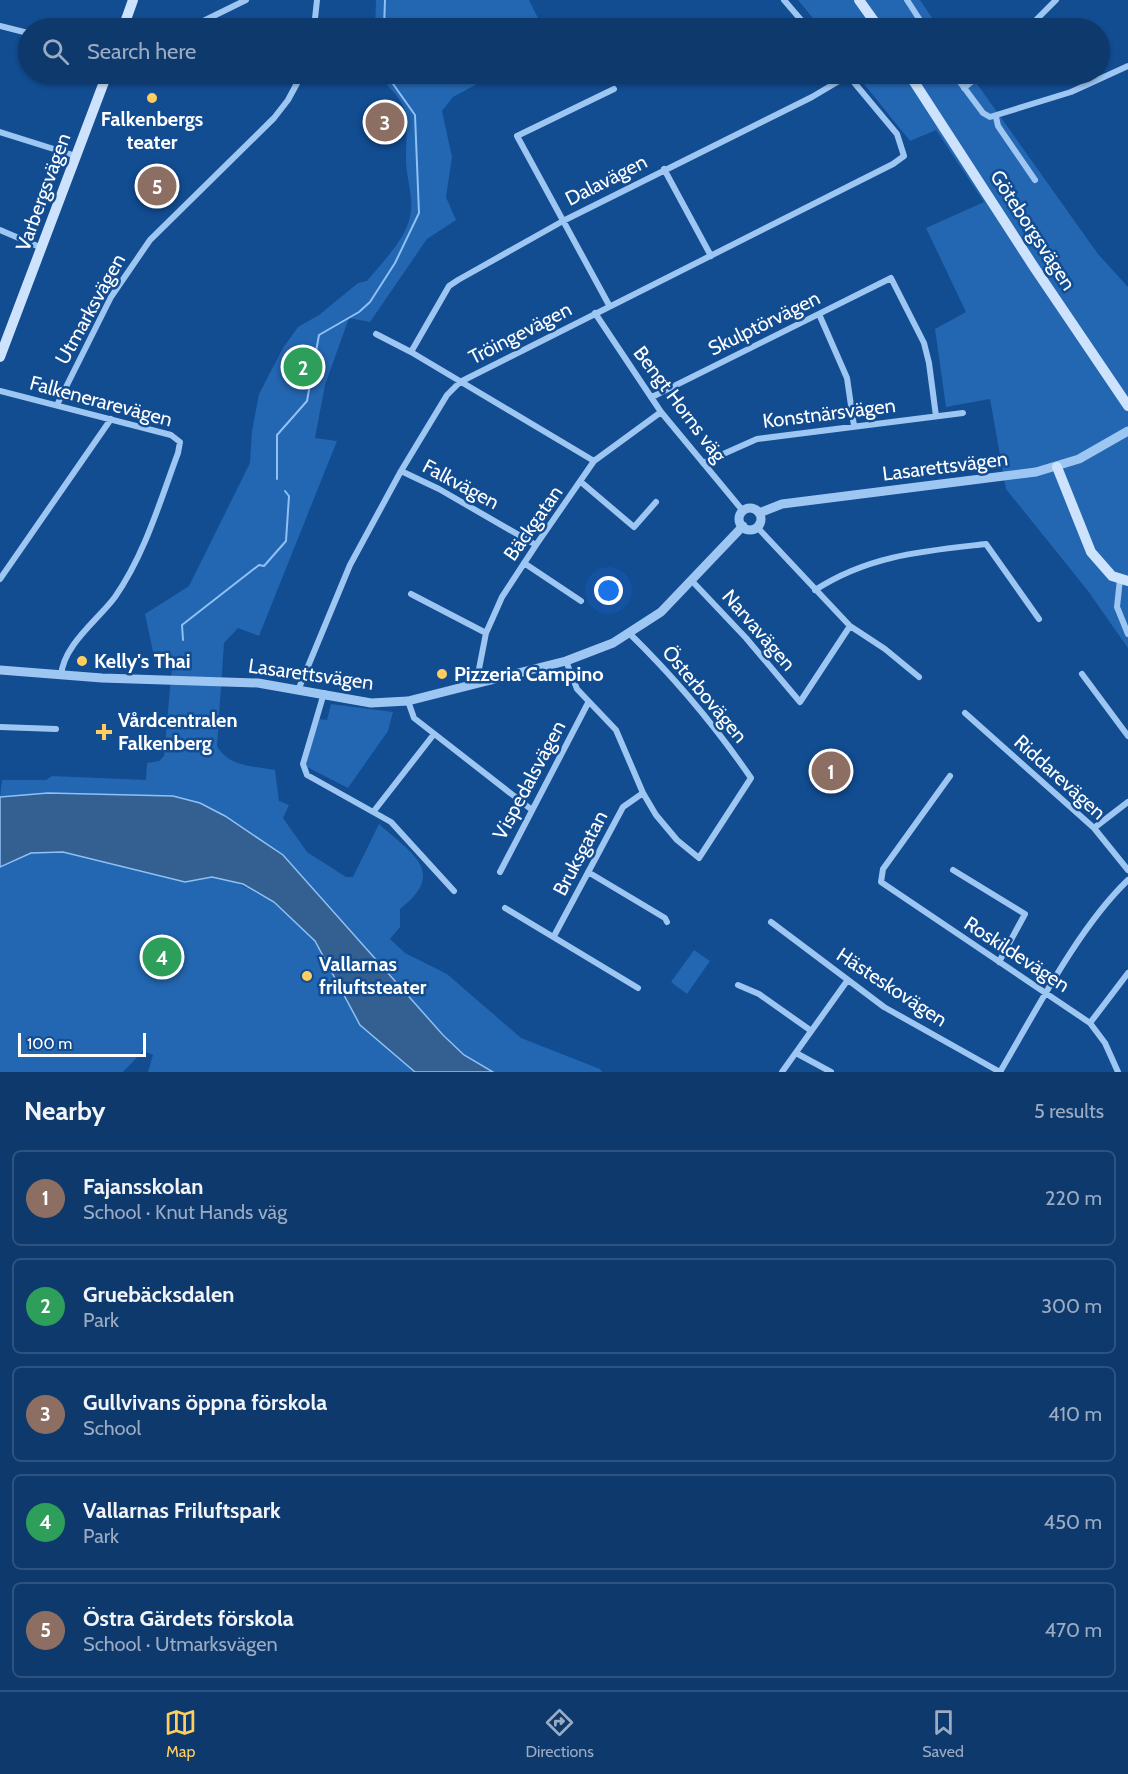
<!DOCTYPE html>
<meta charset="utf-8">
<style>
:root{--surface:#0e396d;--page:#1c4475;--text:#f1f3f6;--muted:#9bacc2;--line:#2e5380;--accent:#ffce5f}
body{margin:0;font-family:Cabin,sans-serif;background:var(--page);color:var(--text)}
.scale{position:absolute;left:18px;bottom:15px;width:128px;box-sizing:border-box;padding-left:6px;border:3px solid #fff;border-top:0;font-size:16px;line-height:21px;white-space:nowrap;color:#fff;-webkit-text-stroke:4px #124c91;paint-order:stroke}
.you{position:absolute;left:609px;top:591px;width:21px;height:21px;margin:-15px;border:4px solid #fff;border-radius:50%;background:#1a73e8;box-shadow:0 0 0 9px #1a73e833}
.badge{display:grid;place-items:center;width:39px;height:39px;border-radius:50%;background:var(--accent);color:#fff;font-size:20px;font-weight:700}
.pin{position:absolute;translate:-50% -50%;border:3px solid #fff;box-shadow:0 2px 6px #0006}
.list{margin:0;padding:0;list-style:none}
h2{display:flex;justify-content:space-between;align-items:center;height:78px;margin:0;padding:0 24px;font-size:26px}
h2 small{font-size:20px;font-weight:400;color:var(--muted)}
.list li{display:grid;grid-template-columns:39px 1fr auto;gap:18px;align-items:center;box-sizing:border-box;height:96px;margin:0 12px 12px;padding:0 12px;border:2px solid var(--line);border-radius:9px}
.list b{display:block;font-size:22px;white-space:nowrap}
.list p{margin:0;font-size:20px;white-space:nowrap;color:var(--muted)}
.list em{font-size:20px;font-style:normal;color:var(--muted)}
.icon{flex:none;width:33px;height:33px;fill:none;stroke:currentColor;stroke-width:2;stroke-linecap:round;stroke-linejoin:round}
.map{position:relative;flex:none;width:1128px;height:1072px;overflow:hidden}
.search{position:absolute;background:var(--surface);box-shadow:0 2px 4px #0004;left:18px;right:18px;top:18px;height:66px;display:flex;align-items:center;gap:15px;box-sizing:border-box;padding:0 21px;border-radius:33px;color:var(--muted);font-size:22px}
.sheet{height:618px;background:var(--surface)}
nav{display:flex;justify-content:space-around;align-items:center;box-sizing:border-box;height:84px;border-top:2px solid var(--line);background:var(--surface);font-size:16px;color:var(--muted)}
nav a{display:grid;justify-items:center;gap:3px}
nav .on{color:var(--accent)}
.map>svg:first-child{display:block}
.green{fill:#2366b1}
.water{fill:#345f91;stroke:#8fc1f6;stroke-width:1.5}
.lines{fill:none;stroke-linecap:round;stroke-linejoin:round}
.stream{stroke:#8fc1f6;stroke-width:2}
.minor{stroke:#9ec6f2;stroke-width:6}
.tertiary{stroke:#9ec6f2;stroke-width:9}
.secondary{stroke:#cde2fc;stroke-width:10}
.poi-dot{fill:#ffce5f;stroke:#124c91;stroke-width:2}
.labels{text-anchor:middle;stroke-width:5;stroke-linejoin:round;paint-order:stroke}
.poi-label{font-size:20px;font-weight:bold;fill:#fff;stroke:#124c91;text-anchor:start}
.street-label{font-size:20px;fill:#fff;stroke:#124c91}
</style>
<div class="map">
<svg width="1128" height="1072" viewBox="0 0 1128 1072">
<rect width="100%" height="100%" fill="#124c91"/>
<!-- green -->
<path class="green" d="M 376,0 L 529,0 L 540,22 L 526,28 L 375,28 Z
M 798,0 L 920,0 L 939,28 L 821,28 Z
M 377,74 L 474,74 L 479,83 L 453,97 L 442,111 L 452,157 L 446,197 L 456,220 L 427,239 L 370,322 L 349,318 L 325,385 L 315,438 L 337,441 L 259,636 L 238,628 L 224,643 L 217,746 C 229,767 253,766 275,770 L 279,801 L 289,805 L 283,818 L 307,852 L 346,877 L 353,877 L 379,824 C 411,853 448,872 400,909 L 400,927 L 390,939 L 405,953 L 447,974 L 521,1038 L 600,1069 L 602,1072 L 493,1072 L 464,1055 L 399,989 L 283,855 L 225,816 L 200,803 L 172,796 L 48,793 L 0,797 L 2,780 L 46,780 L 52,776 L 146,780 L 147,763 L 159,761 L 164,756 L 172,667 L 156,666 L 145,614 L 189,586 L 250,463 L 252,431 L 259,394 L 283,348 L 298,327 L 319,315 L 358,283 L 367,281 C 383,261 408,238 411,211 C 413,192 405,174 406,156 C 407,107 412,111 377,74 Z
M 856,74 L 970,74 L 1098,254 L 1128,287 L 1128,648 L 1088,591 L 1006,489 L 990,399 L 946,407 L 935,329 L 966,312 L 926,228 L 984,202 L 936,130 L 910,141 Z
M 331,704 L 393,712 L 388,731 L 348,788 L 307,767 L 307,759 L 319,719 L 327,720 Z
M 63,852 L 185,882 L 212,877 L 229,879 L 274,902 L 315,941 L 360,1025 L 415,1072 L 148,1072 L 153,1055 L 143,1051 L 123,1072 L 0,1072 L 0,867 L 31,853 Z
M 694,950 L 710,961 L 687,994 L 671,982 Z"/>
<!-- water -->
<path class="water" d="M 48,793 L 173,796 L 200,803 L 225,816 L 283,855 L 443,1035 L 464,1055 L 493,1072 L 415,1072 L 360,1025 L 315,941 L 274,902 L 243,884 L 212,877 L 185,882 L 63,852 L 31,853 L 0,867 L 0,797 Z"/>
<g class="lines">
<!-- stream -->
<path class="stream" d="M 384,28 L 385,0
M 277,479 L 277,435 L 307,401 L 319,335 L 359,312 L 370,302 L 395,263 L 419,213 L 415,115 L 386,74
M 183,640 L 182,625 L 259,565 L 264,566 L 286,541 L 289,496 L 285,491"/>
<!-- minor -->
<path class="minor" d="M 784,0 L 808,28
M 907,0 L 925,28
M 0,26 L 28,33
M 189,28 L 246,0
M 314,28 L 317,0
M 1028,28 L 1056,0
M 954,74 L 983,113 L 990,117 L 1071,92 L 1128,66
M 964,88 L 981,74
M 996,117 L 998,126 L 1035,180
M 0,132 L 76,156
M 664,169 L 711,256
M 0,230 L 42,248
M 609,305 L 517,136 L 614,89
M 595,313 L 661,412 L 743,511
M 819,314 L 847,378 L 854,426
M 376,334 L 411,352 L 594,461
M 411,352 L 449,286 L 458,280 L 563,221 L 812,97 L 849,75
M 0,391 L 171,435 L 180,442 L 178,453 C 160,501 145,554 115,597 C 98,620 63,645 61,676
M 652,397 L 891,278 L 924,343 L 929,363 L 936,416
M 57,405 L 111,297 L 150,240 L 274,118 L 288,100 L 302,74
M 703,463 L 757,439 L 963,413
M 401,471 L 439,489 L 536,545
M 581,482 L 634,527 L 656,502
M 757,527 L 850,626 L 885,649 L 919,677
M 524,563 L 581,601
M 0,579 L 111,419
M 1120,579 L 1117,607 L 1128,634
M 692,581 L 746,638 L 800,702 L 850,626
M 815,590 C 869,555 924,551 986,544 L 1039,619
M 411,594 L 486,633
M 566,661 L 577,689 L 616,730 L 643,793 L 656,815 L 677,840 L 699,858 L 751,778 C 714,724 677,680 630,634
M 1082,674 L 1128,736
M 479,682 L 478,674 L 486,633 L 502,597 L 536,545 L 594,461 L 661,412
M 299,688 L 350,565 L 401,471 L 447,395 L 460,382 L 893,164 L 904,156 L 897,134 L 847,74
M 324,693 L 303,764 L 307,775 L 391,822 L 454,891
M 408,701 L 414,718 L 532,810
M 965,713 L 1094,828 L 1128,870
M 0,727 L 56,729
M 950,776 L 883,869 L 881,882 L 1090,1023 L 1105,1043 L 1118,1072
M 374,811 L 434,734
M 1094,828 L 1128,802
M 953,870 L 1025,914 L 999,962
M 500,872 L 588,703
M 588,872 L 665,918 L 667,922
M 505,908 L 638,988
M 771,922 L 884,1007 L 1000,1072
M 554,936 L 623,807 L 643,793
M 738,985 L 759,994 L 810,1030
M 1090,1023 L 1128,973
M 796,1053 L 831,1072
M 782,1072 L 847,981
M 1000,1072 C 1036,1011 1078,928 1128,880"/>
<!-- tertiary -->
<path class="tertiary" d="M739 519a11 11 0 1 1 22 0a11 11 0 1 1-22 0Z
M 759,513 L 782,504 L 1036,472 L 1079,459 L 1128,431
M 0,670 L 102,678 L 258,683 L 371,703 L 408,701 L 566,661 L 613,643 L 661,612 L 743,526"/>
<!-- secondary -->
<path class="secondary" d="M 859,0 L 879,28
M 123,28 L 133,0
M 909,74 L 1034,267 L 1128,406
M 0,357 L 107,74
M 1057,467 L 1091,552 L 1112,576 L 1128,581"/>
</g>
<!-- markers -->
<g class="poi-dot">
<circle cx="152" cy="98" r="6"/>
<circle cx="82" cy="661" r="6"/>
<circle cx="442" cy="674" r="6"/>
<path d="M101 723h6v6h6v6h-6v6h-6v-6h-6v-6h6z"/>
<circle cx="307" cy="976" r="6"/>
</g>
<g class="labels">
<!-- poi labels -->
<g class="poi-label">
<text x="152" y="126" text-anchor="middle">Falkenbergs<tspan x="152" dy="23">teater</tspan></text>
<text x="94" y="668">Kelly's Thai</text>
<text x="454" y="681">Pizzeria Campino</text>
<text x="118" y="727">Vårdcentralen<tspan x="118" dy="23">Falkenberg</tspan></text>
<text x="319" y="971">Vallarnas<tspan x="319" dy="23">friluftsteater</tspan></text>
</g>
<!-- street labels -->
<g class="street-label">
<text transform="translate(606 180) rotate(-27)" y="7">Dalavägen</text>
<text transform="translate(43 192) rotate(-70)" y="7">Varbergsvägen</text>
<text transform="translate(1033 230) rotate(57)" y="7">Göteborgsvägen</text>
<text transform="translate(90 309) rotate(-61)" y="7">Utmarksvägen</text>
<text transform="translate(764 323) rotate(-26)" y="7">Skulptörvägen</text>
<text transform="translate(520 333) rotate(-27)" y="7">Tröingevägen</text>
<text transform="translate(101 401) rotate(15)" y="7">Falkenerarevägen</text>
<text transform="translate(680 404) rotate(53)" y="7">Bengt Horns väg</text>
<text transform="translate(829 413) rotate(-7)" y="7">Konstnärsvägen</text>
<text transform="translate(945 466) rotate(-7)" y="7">Lasarettsvägen</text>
<text transform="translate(461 484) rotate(28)" y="7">Falkvägen</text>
<text transform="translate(533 523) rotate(-55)" y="7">Bäckgatan</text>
<text transform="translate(759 630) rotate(49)" y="7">Narvavägen</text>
<text transform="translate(311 674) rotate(8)" y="7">Lasarettsvägen</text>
<text transform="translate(705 694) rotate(50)" y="7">Österbovägen</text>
<text transform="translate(1060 777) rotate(42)" y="7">Riddarevägen</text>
<text transform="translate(529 780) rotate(-62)" y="7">Vispedalsvägen</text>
<text transform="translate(580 853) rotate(-62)" y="7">Bruksgatan</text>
<text transform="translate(1017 954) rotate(33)" y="7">Roskildevägen</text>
<text transform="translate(892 987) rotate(33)" y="7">Hästeskovägen</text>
</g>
</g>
</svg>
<div class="scale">100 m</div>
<div class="you"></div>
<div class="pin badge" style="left:831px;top:771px;background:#8d6e63">1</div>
<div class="pin badge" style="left:303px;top:367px;background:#2e9e5b">2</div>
<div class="pin badge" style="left:385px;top:122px;background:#8d6e63">3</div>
<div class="pin badge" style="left:162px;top:957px;background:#2e9e5b">4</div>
<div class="pin badge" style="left:157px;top:186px;background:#8d6e63">5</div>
<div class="search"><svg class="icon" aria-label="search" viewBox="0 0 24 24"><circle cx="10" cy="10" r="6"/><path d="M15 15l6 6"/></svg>Search here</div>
</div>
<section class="sheet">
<h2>Nearby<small>5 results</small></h2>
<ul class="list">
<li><span class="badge" style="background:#8d6e63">1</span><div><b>Fajansskolan</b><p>School · Knut Hands väg</p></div><em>220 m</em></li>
<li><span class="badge" style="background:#2e9e5b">2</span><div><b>Gruebäcksdalen</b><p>Park</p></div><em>300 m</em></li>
<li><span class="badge" style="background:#8d6e63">3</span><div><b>Gullvivans öppna förskola</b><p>School</p></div><em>410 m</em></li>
<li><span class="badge" style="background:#2e9e5b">4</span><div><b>Vallarnas Friluftspark</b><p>Park</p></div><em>450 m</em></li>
<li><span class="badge" style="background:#8d6e63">5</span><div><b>Östra Gärdets förskola</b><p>School · Utmarksvägen</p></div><em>470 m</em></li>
</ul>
</section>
<nav>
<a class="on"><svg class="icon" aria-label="map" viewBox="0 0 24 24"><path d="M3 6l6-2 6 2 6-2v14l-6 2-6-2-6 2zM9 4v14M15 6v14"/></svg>Map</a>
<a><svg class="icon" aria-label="directions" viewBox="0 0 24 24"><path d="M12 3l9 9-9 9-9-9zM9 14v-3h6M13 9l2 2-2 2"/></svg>Directions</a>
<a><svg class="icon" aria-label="saved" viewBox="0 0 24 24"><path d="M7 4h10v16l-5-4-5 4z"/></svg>Saved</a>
</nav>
